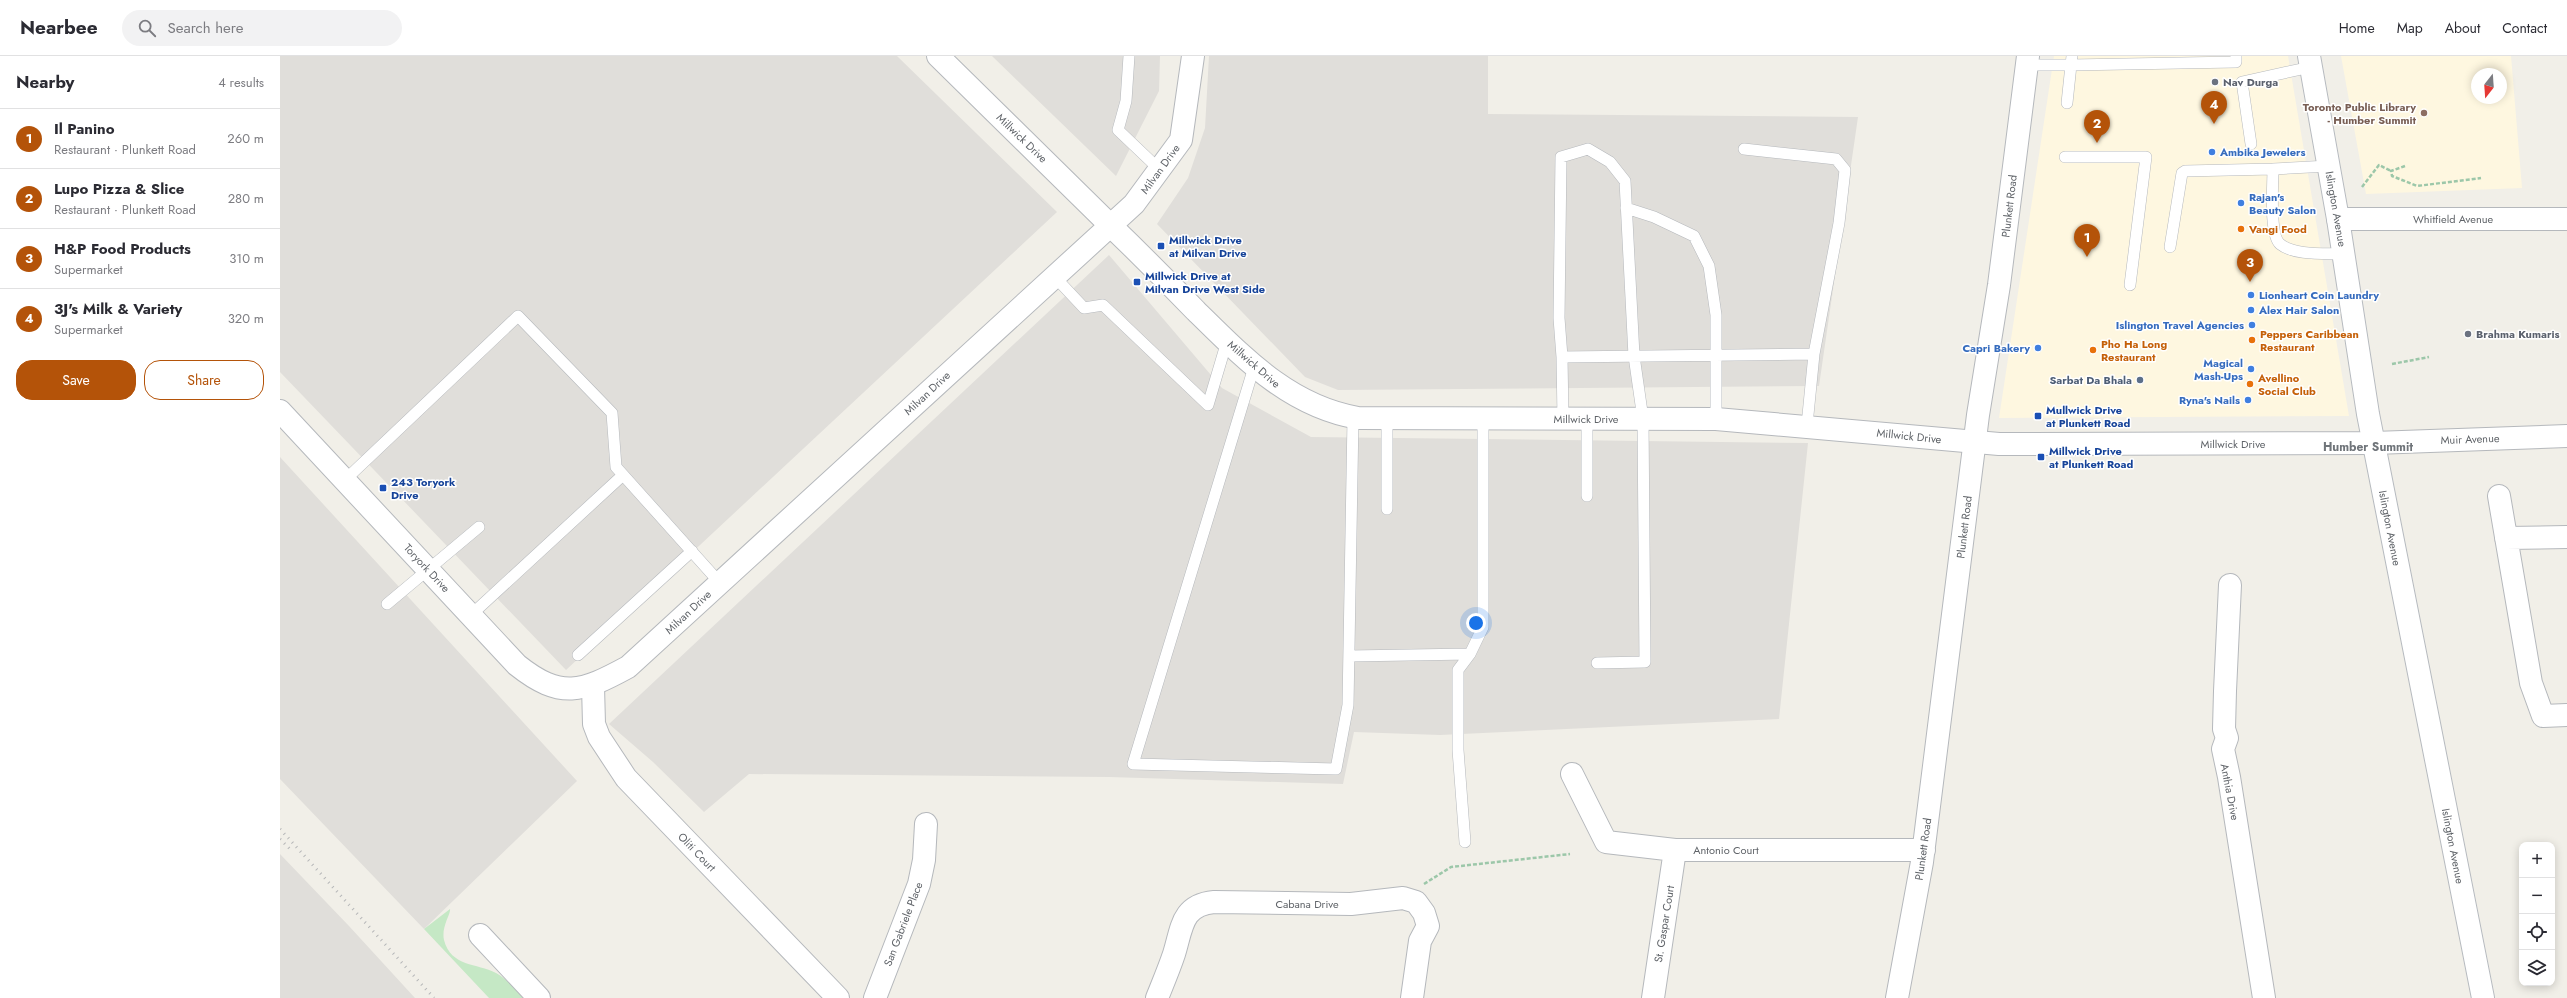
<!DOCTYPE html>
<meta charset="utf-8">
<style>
:root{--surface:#fff;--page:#f2f2f3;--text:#2b2b33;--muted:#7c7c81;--line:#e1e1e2;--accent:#b45309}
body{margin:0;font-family:Jost,sans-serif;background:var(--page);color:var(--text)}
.controls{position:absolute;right:12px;bottom:12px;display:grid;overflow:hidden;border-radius:8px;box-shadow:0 2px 10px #0003}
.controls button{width:36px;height:36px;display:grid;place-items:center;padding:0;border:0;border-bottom:1px solid var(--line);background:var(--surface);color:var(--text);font:20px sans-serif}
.compass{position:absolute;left:2191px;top:12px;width:36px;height:36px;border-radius:50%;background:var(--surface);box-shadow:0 2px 10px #0003;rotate:197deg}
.you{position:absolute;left:1196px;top:567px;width:14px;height:14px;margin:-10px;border:3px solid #fff;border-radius:50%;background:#1a73e8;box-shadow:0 0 0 6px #1a73e833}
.badge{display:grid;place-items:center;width:26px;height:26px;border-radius:50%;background:var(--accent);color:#fff;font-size:13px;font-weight:700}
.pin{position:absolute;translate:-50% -33px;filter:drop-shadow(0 1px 2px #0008)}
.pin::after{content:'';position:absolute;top:21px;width:14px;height:12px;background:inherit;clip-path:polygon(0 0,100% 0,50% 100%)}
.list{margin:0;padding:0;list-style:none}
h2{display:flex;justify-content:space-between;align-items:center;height:52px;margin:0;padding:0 16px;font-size:17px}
h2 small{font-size:13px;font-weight:400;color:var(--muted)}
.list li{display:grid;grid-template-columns:26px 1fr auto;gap:12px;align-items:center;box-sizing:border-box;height:60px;padding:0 16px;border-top:1px solid var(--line)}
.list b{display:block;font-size:15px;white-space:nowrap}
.list p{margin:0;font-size:13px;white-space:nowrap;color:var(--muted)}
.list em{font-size:13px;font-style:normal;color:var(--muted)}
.actions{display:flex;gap:8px;padding:12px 16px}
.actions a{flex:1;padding:9px 0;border:1px solid var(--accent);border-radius:16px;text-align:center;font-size:14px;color:var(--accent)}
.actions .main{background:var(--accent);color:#fff}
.icon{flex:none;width:22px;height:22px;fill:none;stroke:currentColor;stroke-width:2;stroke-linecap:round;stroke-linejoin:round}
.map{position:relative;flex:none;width:2287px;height:942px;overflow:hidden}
header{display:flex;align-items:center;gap:24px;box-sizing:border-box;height:56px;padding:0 20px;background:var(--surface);border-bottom:1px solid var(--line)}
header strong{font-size:19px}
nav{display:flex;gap:22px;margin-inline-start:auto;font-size:14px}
.search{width:280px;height:36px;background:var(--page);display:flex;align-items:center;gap:10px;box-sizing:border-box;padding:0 14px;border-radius:22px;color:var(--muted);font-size:15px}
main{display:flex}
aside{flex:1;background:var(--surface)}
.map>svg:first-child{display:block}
.commercial{fill:#fef7e0;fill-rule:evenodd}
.industrial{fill:#e0deda}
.green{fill:#c5e8c5}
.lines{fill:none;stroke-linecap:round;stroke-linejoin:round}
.service-casing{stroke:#b5b8bc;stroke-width:12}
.minor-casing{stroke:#b5b8bc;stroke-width:24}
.tertiary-casing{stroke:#b5b8bc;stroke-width:24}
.secondary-casing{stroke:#b6babf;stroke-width:24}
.path{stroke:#9cc7a9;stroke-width:2.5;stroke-dasharray:4 2;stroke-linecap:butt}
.service{stroke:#fff;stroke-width:11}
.minor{stroke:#fff;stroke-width:22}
.tertiary{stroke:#fff;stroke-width:22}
.secondary{stroke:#fff;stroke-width:22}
.rail{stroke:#b6b7b8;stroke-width:3;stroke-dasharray:1 5;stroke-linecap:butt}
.worship-dot{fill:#6b7280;stroke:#fff;stroke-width:1.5}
.education-dot{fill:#8d6e63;stroke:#fff;stroke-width:1.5}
.shop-dot{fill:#3f7fe0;stroke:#fff;stroke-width:1.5}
.food-dot{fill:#e8710a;stroke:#fff;stroke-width:1.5}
.transit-dot{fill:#1a4fb4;stroke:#fff;stroke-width:1.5}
.service-dot{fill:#5c6f8a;stroke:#fff;stroke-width:1.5}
.labels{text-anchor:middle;stroke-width:3;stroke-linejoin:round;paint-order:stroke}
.worship-label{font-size:11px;font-weight:bold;fill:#5b616d;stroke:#fff;text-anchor:start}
.education-label{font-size:11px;font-weight:bold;fill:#785e54;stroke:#fff;text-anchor:end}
.street-label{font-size:11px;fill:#5f6368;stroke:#fff}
.shop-label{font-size:11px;font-weight:bold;fill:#366cbe;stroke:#fff;text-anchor:start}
.food-label{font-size:11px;font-weight:bold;fill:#c56008;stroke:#fff;text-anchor:start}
.transit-label{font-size:11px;font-weight:bold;fill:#164399;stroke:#fff;text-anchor:start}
.service-label{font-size:11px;font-weight:bold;fill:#4e5e75;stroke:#fff;text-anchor:end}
.neighbourhood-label{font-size:12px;font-weight:bold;fill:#70757a;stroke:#fff}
</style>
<header>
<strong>Nearbee</strong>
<div class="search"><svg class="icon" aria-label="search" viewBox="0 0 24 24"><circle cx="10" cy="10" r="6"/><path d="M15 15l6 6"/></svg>Search here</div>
<nav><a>Home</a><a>Map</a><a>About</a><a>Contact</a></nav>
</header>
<main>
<aside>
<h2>Nearby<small>4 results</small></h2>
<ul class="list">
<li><span class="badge">1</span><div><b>Il Panino</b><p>Restaurant · Plunkett Road</p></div><em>260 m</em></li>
<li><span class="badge">2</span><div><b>Lupo Pizza &amp; Slice</b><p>Restaurant · Plunkett Road</p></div><em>280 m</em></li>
<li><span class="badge">3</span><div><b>H&amp;P Food Products</b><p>Supermarket</p></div><em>310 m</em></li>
<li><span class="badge">4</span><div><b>3J's Milk &amp; Variety</b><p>Supermarket</p></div><em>320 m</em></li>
</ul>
<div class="actions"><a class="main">Save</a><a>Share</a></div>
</aside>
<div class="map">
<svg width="2287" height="942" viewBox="0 0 2287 942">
<rect width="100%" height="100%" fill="#f1efe8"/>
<!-- commercial -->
<path class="commercial" d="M 1774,0 L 2008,0 L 2069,360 L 1719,362 Z
M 2061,0 L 2231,0 L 2242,132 L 2086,138 ZM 2197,18 L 2221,18 L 2221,42 L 2197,42 Z"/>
<!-- industrial -->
<path class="industrial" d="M 0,0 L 617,0 L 777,156 L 286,614 L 0,316 Z
M 712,0 L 880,0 L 879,35 L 836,120 Z
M 929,0 L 1208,0 L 1208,58 L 1578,61 L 1539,330 L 1058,334 L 1025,321 L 877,168 L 908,122 L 925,72 Z
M 829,199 L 942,332 L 1031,381 L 1528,387 L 1499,663 L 1160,679 L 1074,676 L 1063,728 L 829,721 L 469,718 L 424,756 L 373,706 L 329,668 Z
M 0,401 L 297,725 L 144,873 L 0,723 Z
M 0,798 L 69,870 L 135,942 L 0,942 Z"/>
<!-- green -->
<path class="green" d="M 170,853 C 171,858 161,871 164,884 C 171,911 197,907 216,917 C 227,923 235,933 243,942 L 209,942 L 144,873 Z"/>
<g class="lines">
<!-- service casing -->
<g class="service-casing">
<path id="service" d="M 849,0 L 846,45 L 838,74 L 880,114
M 1792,0 L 1791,9 L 1956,6 L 1956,0
M 1747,9 L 1791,9 L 1787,47
M 1971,88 L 1962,26 L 2031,11
M 1464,93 L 1556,103 L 1565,114 L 1559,167 L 1534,298
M 1785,101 L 1866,101 L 1850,229
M 2049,110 L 1993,113 C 1993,128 1989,179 2000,188 C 2015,200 2046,197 2064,198
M 1346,152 L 1374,161 L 1414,180 L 1429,210 L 1436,259 L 1436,363
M 1890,191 L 1902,117 L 1905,115 L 1993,113
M 774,220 L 804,252 L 823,249 L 928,349 L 947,285
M 1282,301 L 1279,262 L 1281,101 L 1308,93 L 1330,106 L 1345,125 L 1354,300 L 1363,363 L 1365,606 L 1317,607
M 974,311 L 853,708 L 1056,713 L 1068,649 L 1073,362
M 1283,363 L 1282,301 L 1534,298 L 1527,369
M 65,424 L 238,260 L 332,357 L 336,411 L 440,527
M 1307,440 L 1307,363
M 1107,453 L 1107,363
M 107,548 L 199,471
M 191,559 L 343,419
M 298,599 L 412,495
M 1070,600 L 1190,598
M 1185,786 L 1178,694 L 1178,614 L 1190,598 L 1203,571 L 1203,363"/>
</g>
<!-- minor casing -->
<g class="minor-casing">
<path id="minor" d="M 658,0 L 830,169
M 2058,163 L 2287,163
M 2219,440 L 2251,627 L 2263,660 L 2287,659
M 2226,482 L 2287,481
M 1950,529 L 1945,635 L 1944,673 L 1947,682 L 1943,693 L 1949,721 L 1984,942
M 313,630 L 314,668 L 319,681 L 346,722 L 558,942
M 1292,718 L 1326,786 L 1395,794 L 1644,794
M 200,879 L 259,942
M 595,942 L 639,828 L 644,804 L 646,768
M 877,942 C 883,927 889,913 894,898 C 902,873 901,849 934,846 L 1071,848 L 1123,842 L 1136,846 L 1144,857 L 1148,870 L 1140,885 L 1132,942
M 1373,942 L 1395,794
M 1617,942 L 1642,806 L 1698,359 L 1719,229 L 1748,0"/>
</g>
<!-- tertiary casing -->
<g class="tertiary-casing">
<path id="tertiary" d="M 830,169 C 859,197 888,226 916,255 C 964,302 1009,350 1078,362 L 1436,363 L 1719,388 L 2094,387 L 2287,380
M 0,355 L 237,609 C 281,644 302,636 348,611 L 854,148 L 901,84 L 913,0"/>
</g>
<!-- secondary casing -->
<g class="secondary-casing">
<path id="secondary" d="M 2029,0 L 2058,163 L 2088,358 L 2203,942"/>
</g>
<!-- path -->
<path class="path" d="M 2125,110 L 2111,115 L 2112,120 L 2137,130 L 2201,122
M 2082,131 L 2099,109 L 2111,115
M 2112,308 L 2149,301
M 1144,828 L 1171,811 L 1290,798"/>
<!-- service -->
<use href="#service" class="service"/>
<!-- minor -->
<use href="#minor" class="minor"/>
<!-- tertiary -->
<use href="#tertiary" class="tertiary"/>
<!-- secondary -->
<use href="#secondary" class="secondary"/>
<!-- rail -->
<path class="rail" d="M 0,773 L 154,942
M 0,783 L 12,795"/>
</g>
<!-- markers -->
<g class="worship-dot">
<circle cx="1935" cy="26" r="4"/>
<circle cx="2188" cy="278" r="4"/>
</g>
<circle class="education-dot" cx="2144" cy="57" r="4"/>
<g class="shop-dot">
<circle cx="1932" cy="96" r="4"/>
<circle cx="1961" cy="147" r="4"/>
<circle cx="1971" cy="239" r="4"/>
<circle cx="1971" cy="254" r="4"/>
<circle cx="1972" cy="269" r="4"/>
<circle cx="1758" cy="292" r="4"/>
<circle cx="1971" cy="313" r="4"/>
<circle cx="1968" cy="344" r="4"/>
</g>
<g class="food-dot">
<circle cx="1961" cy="173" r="4"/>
<circle cx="1972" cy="284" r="4"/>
<circle cx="1813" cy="294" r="4"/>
<circle cx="1970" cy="328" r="4"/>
</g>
<g class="transit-dot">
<rect x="877" y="186" width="8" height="8" rx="2"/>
<rect x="853" y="222" width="8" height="8" rx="2"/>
<rect x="1754" y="356" width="8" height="8" rx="2"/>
<rect x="1757" y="397" width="8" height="8" rx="2"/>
<rect x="99" y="428" width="8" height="8" rx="2"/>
</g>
<circle class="service-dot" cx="1860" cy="324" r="4"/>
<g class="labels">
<!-- worship labels -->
<g class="worship-label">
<text x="1943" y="30">Nav Durga</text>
<text x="2196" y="282">Brahma Kumaris</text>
</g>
<!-- education labels -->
<g class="education-label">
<text x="2136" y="55">Toronto Public Library<tspan x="2136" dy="13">- Humber Summit</tspan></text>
</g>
<!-- street labels -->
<g class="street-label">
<text transform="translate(742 82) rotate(44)" y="4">Millwick Drive</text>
<text transform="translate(880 113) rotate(-54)" y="4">Milvan Drive</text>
<text transform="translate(1729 150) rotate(-83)" y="4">Plunkett Road</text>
<text transform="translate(2056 153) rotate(80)" y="4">Islington Avenue</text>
<text x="2173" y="167">Whitfield Avenue</text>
<text transform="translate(974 308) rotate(41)" y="4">Millwick Drive</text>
<text transform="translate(647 337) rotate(-43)" y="4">Milvan Drive</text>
<text x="1306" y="367">Millwick Drive</text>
<text transform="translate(1629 380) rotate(6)" y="4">Millwick Drive</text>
<text transform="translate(2190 383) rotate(-2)" y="4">Muir Avenue</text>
<text x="1953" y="392">Millwick Drive</text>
<text transform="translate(1684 471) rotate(-83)" y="4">Plunkett Road</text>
<text transform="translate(2110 472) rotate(79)" y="4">Islington Avenue</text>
<text transform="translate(147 512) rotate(47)" y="4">Toryork Drive</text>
<text transform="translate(408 556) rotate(-43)" y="4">Milvan Drive</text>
<text transform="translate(1950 736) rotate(79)" y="4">Anthia Drive</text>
<text transform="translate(2173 790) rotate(79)" y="4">Islington Avenue</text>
<text transform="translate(1643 793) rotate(-82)" y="4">Plunkett Road</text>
<text x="1446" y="798">Antonio Court</text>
<text transform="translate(417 796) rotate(46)" y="4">Oliti Court</text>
<text x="1027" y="852">Cabana Drive</text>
<text transform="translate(623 868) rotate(-69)" y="4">San Gabriele Place</text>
<text transform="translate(1384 868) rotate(-81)" y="4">St. Gaspar Court</text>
</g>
<!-- shop labels -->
<g class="shop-label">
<text x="1940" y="100">Ambika Jewelers</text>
<text x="1969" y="145">Rajan's<tspan x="1969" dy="13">Beauty Salon</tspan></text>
<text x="1979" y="243">Lionheart Coin Laundry</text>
<text x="1979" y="258">Alex Hair Salon</text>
<text x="1964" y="273" text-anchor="end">Islington Travel Agencies</text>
<text x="1750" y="296" text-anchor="end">Capri Bakery</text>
<text x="1963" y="311" text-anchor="end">Magical<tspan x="1963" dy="13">Mash-Ups</tspan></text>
<text x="1960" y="348" text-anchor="end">Ryna's Nails</text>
</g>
<!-- food labels -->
<g class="food-label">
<text x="1969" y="177">Vangi Food</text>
<text x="1980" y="282">Peppers Caribbean<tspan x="1980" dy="13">Restaurant</tspan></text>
<text x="1821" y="292">Pho Ha Long<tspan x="1821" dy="13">Restaurant</tspan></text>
<text x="1978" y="326">Avellino<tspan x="1978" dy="13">Social Club</tspan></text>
</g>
<!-- transit labels -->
<g class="transit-label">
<text x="889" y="188">Millwick Drive<tspan x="889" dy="13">at Milvan Drive</tspan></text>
<text x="865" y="224">Millwick Drive at<tspan x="865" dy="13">Milvan Drive West Side</tspan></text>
<text x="1766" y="358">Mullwick Drive<tspan x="1766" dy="13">at Plunkett Road</tspan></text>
<text x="1769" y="399">Millwick Drive<tspan x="1769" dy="13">at Plunkett Road</tspan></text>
<text x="111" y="430">243 Toryork<tspan x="111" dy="13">Drive</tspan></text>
</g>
<!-- service labels -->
<g class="service-label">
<text x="1852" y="328">Sarbat Da Bhala</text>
</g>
<!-- neighbourhood labels -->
<g class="neighbourhood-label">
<text x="2088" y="395">Humber Summit</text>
</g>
</g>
</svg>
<div class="controls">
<button>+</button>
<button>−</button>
<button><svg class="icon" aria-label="locate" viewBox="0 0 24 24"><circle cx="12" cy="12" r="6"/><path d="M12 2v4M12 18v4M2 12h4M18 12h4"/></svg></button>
<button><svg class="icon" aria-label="layers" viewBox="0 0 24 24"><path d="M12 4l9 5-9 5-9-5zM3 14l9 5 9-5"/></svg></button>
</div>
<svg class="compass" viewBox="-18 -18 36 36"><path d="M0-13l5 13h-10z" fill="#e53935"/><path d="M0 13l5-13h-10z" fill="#7c7c81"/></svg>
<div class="you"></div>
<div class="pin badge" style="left:1807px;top:201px">1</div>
<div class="pin badge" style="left:1817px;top:87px">2</div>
<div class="pin badge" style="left:1970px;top:226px">3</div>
<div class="pin badge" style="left:1934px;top:68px">4</div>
</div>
</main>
